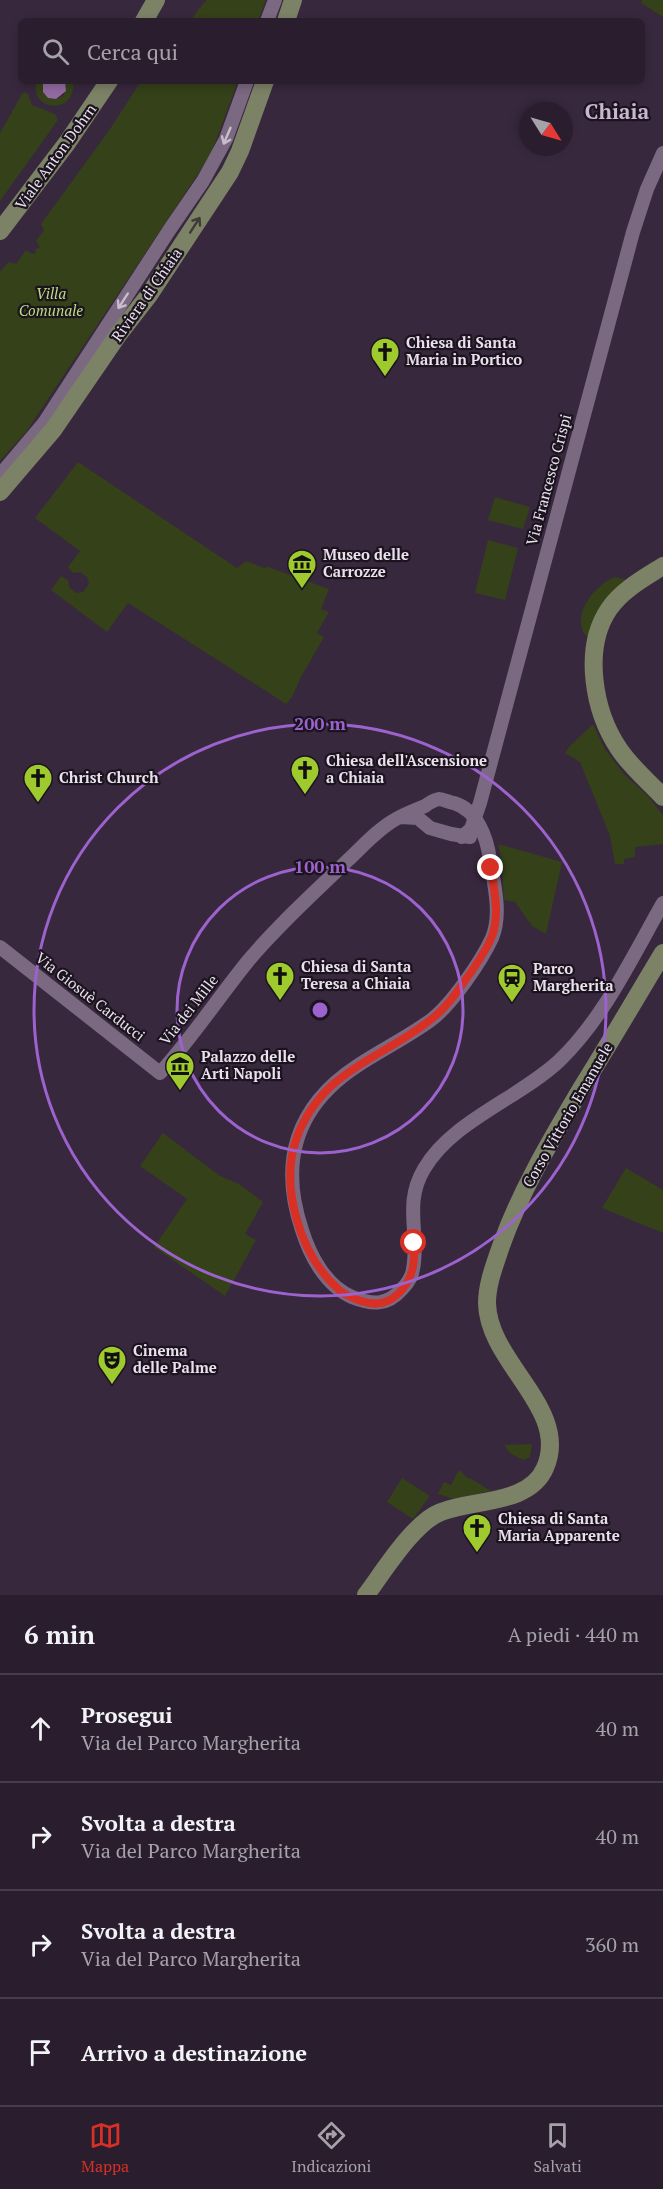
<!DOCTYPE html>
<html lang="it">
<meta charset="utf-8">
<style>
:root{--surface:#2a1e2e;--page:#322736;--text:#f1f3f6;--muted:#a5a2aa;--line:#463c4a;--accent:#d93025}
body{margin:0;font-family:"PT Serif",serif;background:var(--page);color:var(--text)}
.compass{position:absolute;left:519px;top:102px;width:54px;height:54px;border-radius:50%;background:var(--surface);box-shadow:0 3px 9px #0003;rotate:127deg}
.stop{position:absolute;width:18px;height:18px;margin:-14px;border:4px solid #d93025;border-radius:50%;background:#fff}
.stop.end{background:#d93025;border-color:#fff;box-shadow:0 2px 6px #0008}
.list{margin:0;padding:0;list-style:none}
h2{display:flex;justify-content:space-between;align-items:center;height:78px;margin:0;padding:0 24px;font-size:26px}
h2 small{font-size:20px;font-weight:400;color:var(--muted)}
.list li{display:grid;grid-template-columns:39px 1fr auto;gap:18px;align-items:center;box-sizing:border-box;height:108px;padding:0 24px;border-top:2px solid var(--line)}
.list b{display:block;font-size:22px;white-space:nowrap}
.list p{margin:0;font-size:20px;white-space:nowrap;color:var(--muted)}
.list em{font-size:20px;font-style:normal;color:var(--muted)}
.icon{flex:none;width:33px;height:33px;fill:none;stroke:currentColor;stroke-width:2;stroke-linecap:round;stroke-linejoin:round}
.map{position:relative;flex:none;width:663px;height:1595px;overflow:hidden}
.search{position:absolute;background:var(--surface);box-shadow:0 3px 9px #0003;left:18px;right:18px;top:18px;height:66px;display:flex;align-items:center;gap:15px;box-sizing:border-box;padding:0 21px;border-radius:9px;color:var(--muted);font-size:22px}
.sheet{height:510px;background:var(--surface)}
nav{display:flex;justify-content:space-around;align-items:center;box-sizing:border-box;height:84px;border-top:2px solid var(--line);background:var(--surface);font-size:16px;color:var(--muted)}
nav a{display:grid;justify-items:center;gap:3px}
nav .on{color:var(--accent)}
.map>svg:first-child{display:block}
.green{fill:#344119}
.water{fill:#926aa2}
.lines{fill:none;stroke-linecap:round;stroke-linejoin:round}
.tertiary{stroke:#7b6982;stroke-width:14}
.primary{stroke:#7c8266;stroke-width:18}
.oneway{stroke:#c9bcce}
.oneway2{stroke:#3d3a37}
.route{stroke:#d93025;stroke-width:8}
.ring{fill:none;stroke:#9c62cd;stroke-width:3}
.labels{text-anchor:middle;stroke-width:4.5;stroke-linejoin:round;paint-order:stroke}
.street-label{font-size:15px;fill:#eae0ee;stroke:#1b141e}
.park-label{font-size:15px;font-style:italic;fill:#bedd7f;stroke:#1b141e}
.poi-label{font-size:15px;font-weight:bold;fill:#eae0ee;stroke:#1b141e;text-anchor:start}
.district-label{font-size:21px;font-weight:bold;fill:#c9b6d1;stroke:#1b141e}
.centre{fill:#9c62cd;stroke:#1b141e;stroke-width:3}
.ring-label{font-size:18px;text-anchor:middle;font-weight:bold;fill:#9c62cd;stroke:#1b141e;stroke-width:4.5;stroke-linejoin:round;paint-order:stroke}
</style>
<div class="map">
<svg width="663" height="1595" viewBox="0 0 663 1595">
<rect width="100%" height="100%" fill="#38283e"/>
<!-- green -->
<path class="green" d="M 207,0 L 266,0 L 258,21 L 191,21 L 199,8 L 201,9 L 201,6 Z
M 642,0 L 663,0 L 663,17 L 641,3 Z
M 36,81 L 43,81 L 45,95 C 51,100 57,100 64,95 L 65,81 L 73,81 C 77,115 30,113 36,81 Z
M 141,81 L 238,81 L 213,149 L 198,174 L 26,432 L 0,461 L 0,271 L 9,262 L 16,264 L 26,250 L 32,254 L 36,253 L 35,250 L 40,247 L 36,241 L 44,230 L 41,224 L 110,129 Z
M 25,92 L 28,94 L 32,105 L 55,114 L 58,120 L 0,201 L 0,133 L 22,94 Z
M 78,462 L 237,568 L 246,561 L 264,568 L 268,567 L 329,589 L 321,609 L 329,612 L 317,633 L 324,637 L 301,677 L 292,697 L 286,704 L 128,603 L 107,632 L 51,590 L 61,576 L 68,580 L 69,587 L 76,593 L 83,592 L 89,584 L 87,577 L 80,572 L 73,573 L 68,567 L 80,551 L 35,518 Z
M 495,497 L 530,507 L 523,529 L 488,520 Z
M 488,540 L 518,548 L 505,600 L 475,593 Z
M 615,577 L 627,580 C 607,597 592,613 589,639 C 567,619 594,585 615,577 Z
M 593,724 L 605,749 L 623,773 L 648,796 L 663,815 L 663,844 L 635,847 L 635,857 L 624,859 L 624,864 L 615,864 L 610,836 L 580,762 L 565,753 L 570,746 Z
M 498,844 L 562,862 L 546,934 L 532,926 L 515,902 L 504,900 L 501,857 Z
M 163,1133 L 220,1176 L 239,1184 L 263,1202 L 245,1234 L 256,1240 L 225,1296 L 154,1247 L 187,1199 L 140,1166 Z
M 626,1168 L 663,1190 L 663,1233 L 602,1208 Z
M 532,1444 L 530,1457 L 523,1460 L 510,1453 L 504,1445 Z
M 459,1470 L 469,1479 L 470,1478 L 491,1491 L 454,1499 L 438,1494 L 444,1482 L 451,1485 Z
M 402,1478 L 430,1496 L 413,1519 L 387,1502 Z"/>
<!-- water -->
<path class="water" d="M 43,81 L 65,81 L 66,91 L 56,99 L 48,98 L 43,92 Z"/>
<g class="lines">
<!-- tertiary -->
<path class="tertiary" d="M 267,21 L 275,0
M 0,475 L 44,423 L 170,229 L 203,181 L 226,139 L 247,81
M 401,817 L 418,818 L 430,828 L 451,834 L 470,837
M 462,837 L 471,829 L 480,803 L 633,232 L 647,189 L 663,153
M 0,947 L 160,1073 C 192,1038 218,998 248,961 C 278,925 314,893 348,860 C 363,846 378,829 396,819 C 405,814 415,810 425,806 C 429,803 434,800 439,799 C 441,799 452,803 454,803 C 477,810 487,837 490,860 C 494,883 502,915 492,938 C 481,962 451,1005 431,1020 C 408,1037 381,1050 357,1066 C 296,1106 279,1162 302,1230 C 310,1256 326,1286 352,1297 C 372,1305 387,1306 402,1289 C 408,1283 412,1277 413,1269 C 420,1234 403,1204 424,1169 C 452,1121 518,1099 559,1061 C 604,1018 632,957 663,903"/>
<!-- primary -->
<path class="primary" d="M 144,21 L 156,0
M 286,21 L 293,0
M 0,231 L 67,143 L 109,81
M 0,492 L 53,430 L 118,335 L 149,295 L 230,172 L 240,151 L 265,81
M 663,566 C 644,578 622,590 609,609 C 582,649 594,712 619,749 C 631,767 648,781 663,797
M 366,1595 C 384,1571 414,1522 441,1512 C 473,1499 529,1505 545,1468 C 571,1409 488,1363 487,1303 C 487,1284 495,1264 501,1246 C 521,1190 551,1140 581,1089 C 609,1044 636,998 663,953"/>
</g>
<!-- one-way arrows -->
<defs><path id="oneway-shaft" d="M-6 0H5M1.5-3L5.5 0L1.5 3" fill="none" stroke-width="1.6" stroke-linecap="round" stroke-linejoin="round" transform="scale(1.5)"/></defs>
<g class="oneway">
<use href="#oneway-shaft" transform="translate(227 136) rotate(113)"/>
<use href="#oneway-shaft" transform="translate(123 301) rotate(123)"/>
</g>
<use class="oneway2" href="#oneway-shaft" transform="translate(195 225) rotate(-57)"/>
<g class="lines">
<!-- route -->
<path class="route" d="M 414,1243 C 415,1263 413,1279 399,1293 C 388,1304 375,1306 361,1301 C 353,1298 343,1295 337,1288 C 300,1254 279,1186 297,1137 C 324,1067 384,1059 434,1017 C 449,1005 458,990 469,975 C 477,963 487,950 492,936 C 500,915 494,890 491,868"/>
</g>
<!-- distance rings -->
<g class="ring">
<circle cx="320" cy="1010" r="143"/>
<circle cx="320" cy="1010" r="286"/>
</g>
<!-- icons -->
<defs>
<g id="church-pin" transform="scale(1.5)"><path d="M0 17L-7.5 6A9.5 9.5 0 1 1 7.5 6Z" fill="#9fca2d" stroke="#1b141e"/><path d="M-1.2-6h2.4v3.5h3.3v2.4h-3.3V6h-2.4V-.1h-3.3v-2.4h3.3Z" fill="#111"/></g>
<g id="museum-pin" transform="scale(1.5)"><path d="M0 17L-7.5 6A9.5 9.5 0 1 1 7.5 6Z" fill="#9fca2d" stroke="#1b141e"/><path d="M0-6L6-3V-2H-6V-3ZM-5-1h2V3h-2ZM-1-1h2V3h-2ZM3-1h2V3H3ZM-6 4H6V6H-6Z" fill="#111"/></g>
<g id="station-pin" transform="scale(1.5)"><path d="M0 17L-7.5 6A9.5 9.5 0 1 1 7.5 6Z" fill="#9fca2d" stroke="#1b141e"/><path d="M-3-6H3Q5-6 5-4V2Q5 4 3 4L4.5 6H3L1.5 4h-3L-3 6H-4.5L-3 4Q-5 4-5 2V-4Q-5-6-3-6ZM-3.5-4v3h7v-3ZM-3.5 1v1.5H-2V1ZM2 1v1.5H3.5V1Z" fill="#111"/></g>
<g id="theatre-pin" transform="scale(1.5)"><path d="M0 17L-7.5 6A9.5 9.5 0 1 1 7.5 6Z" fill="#9fca2d" stroke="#1b141e"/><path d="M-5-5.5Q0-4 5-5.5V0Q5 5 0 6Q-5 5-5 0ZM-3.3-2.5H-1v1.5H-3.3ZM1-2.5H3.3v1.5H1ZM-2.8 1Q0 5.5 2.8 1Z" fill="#111"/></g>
</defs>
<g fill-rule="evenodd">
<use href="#church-pin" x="385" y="352"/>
<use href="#museum-pin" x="302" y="564"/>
<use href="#church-pin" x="305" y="770"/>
<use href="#church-pin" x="38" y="778"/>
<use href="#church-pin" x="280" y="976"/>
<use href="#station-pin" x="512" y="978"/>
<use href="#museum-pin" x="180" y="1066"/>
<use href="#theatre-pin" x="112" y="1360"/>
<use href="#church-pin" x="477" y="1528"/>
</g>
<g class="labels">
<!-- street labels -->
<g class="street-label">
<text transform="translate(56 157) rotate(-54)" y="5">Viale Anton Dohrn</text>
<text transform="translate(147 295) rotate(-55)" y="5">Riviera di Chiaia</text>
<text transform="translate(549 480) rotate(-75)" y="5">Via Francesco Crispi</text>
<text transform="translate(90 997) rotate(38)" y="5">Via Giosuè Carducci</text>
<text transform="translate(189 1010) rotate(-52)" y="5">Via dei Mille</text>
<text transform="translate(568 1115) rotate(-60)" y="5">Corso Vittorio Emanuele</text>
</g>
<!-- park labels -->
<g class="park-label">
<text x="51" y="299">Villa<tspan x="51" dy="17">Comunale</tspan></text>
</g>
<!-- poi labels -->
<g class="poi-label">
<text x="406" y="348">Chiesa di Santa<tspan x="406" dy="17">Maria in Portico</tspan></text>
<text x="323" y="560">Museo delle<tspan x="323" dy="17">Carrozze</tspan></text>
<text x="326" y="766">Chiesa dell'Ascensione<tspan x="326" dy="17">a Chiaia</tspan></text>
<text x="59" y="783">Christ Church</text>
<text x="301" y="972">Chiesa di Santa<tspan x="301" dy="17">Teresa a Chiaia</tspan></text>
<text x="533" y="974">Parco<tspan x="533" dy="17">Margherita</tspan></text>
<text x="201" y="1062">Palazzo delle<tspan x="201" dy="17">Arti Napoli</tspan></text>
<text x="133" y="1356">Cinema<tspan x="133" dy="17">delle Palme</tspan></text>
<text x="498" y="1524">Chiesa di Santa<tspan x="498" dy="17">Maria Apparente</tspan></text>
</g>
<!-- district labels -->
<g class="district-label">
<text x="617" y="119">Chiaia</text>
</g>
</g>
<circle cx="320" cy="1010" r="9" class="centre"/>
<g class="ring-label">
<text x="320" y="730">200 m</text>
<text x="320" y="873">100 m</text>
</g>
</svg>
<svg class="compass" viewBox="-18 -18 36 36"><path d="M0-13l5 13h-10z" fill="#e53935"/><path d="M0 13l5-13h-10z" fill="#a5a2aa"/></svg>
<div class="stop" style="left:414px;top:1243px"></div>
<div class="stop end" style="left:491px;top:868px"></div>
<div class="search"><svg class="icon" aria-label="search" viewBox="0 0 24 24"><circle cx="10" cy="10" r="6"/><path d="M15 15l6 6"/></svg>Cerca qui</div>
</div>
<section class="sheet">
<h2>6 min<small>A piedi · 440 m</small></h2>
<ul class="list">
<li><svg class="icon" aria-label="ahead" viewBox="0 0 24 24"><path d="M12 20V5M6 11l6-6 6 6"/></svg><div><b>Prosegui</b><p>Via del Parco Margherita</p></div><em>40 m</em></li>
<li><svg class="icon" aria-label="right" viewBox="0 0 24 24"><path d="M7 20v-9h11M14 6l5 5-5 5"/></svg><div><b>Svolta a destra</b><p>Via del Parco Margherita</p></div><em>40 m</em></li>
<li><svg class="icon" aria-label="right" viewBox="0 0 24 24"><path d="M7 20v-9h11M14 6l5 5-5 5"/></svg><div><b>Svolta a destra</b><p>Via del Parco Margherita</p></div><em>360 m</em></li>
<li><svg class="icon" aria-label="arrive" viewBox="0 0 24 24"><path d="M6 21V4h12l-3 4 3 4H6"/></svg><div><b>Arrivo a destinazione</b></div></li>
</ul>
</section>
<nav>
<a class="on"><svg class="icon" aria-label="map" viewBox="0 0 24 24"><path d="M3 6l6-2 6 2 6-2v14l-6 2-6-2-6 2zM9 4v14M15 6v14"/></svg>Mappa</a>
<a><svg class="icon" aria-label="directions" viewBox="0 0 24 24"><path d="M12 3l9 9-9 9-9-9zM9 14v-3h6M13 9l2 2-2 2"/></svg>Indicazioni</a>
<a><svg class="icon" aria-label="saved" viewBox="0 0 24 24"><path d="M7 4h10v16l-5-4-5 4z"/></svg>Salvati</a>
</nav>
